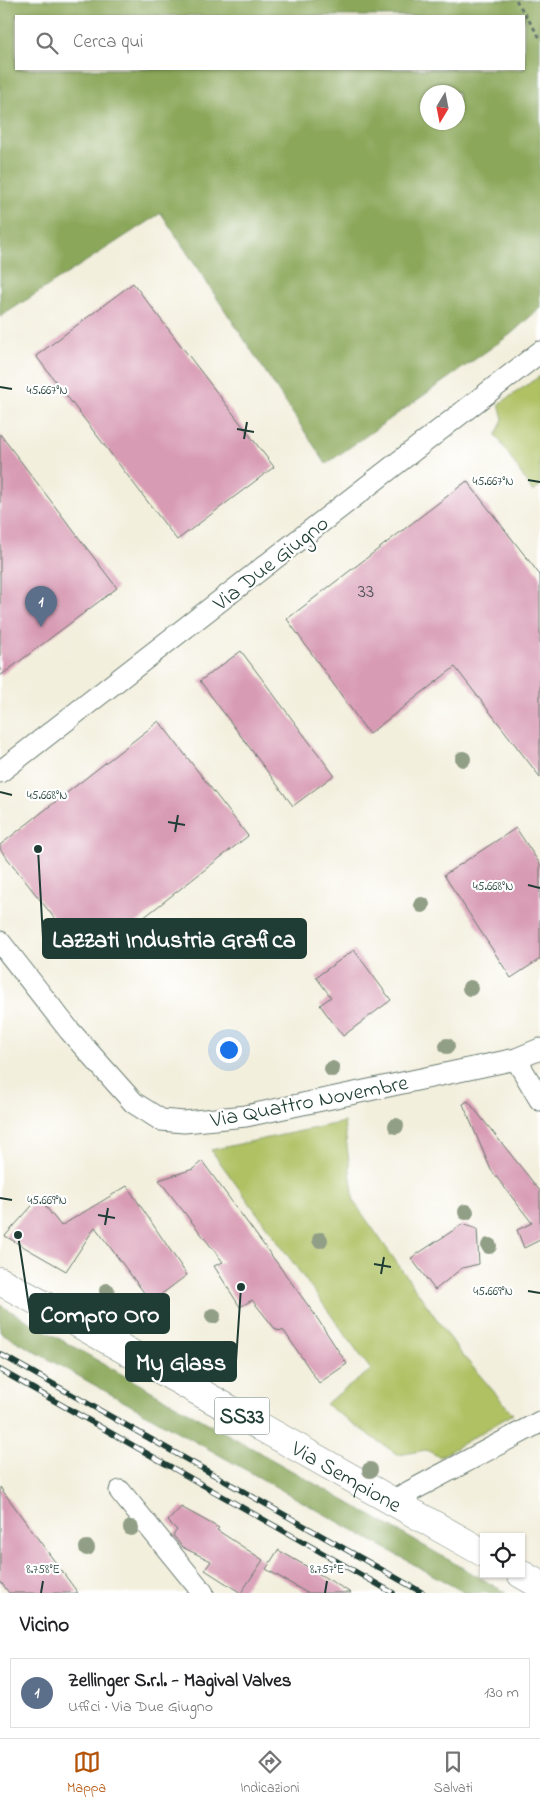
<!DOCTYPE html>
<html lang="it">
<meta charset="utf-8">
<style>
:root{--surface:#fff;--page:#f2f2f2;--text:#202124;--muted:#757577;--line:#e0e0e0;--accent:#b45309}
body{margin:0;font-family:"Indie Flower",sans-serif;background:var(--page);color:var(--text)}
.controls{position:absolute;right:15px;bottom:15px;display:grid;overflow:hidden;border-radius:0px;box-shadow:0 1px 4px #0004}
.controls button{width:45px;height:45px;display:grid;place-items:center;padding:0;border:0;border-bottom:1px solid var(--line);background:var(--surface);color:var(--text);font:25px sans-serif}
.compass{position:absolute;left:420px;top:85px;width:45px;height:45px;border-radius:50%;background:var(--surface);box-shadow:0 1px 4px #0004;rotate:190deg}
.you{position:absolute;left:228px;top:1049px;width:18px;height:18px;margin:-12px;border:4px solid #fff;border-radius:50%;background:#1a73e8;box-shadow:0 0 0 8px #1a73e833}
.badge{display:grid;place-items:center;width:32px;height:32px;border-radius:50%;background:var(--accent);color:#fff;font-size:16px;font-weight:700}
.pin{position:absolute;translate:-50% -41px;filter:drop-shadow(0 1px 2px #0008)}
.pin::after{content:'';position:absolute;top:26px;width:18px;height:15px;background:inherit;clip-path:polygon(0 0,100% 0,50% 100%)}
.list{margin:0;padding:0;list-style:none}
h2{display:flex;justify-content:space-between;align-items:center;height:65px;margin:0;padding:0 20px;font-size:21px}
h2 small{font-size:16px;font-weight:400;color:var(--muted)}
.list li{display:grid;grid-template-columns:32px 1fr auto;gap:15px;align-items:center;box-sizing:border-box;height:70px;margin:0 10px 10px;padding:0 10px;border:1px solid var(--line);border-radius:0px}
.list b{display:block;font-size:19px;white-space:nowrap}
.list p{margin:0;font-size:16px;white-space:nowrap;color:var(--muted)}
.list em{font-size:16px;font-style:normal;color:var(--muted)}
.icon{flex:none;width:28px;height:28px;fill:none;stroke:currentColor;stroke-width:2;stroke-linecap:round;stroke-linejoin:round}
.map{position:relative;flex:none;width:540px;height:1593px;overflow:hidden}
.search{position:absolute;background:var(--surface);box-shadow:0 1px 4px #0004;left:15px;right:15px;top:15px;height:55px;display:flex;align-items:center;gap:12px;box-sizing:border-box;padding:0 18px;border-radius:0px;color:var(--muted);font-size:19px}
.sheet{height:145px;background:var(--surface)}
nav{display:flex;justify-content:space-around;align-items:center;box-sizing:border-box;height:70px;border-top:1px solid var(--line);background:var(--surface);font-size:14px;color:var(--muted)}
nav a{display:grid;justify-items:center;gap:2px}
nav .on{color:var(--accent)}
.map>svg:first-child{display:block}
.green{fill:#afc164;stroke:#677f4c}
.forest{fill:#8ba75a;stroke:#557247;fill-rule:evenodd}
.building{fill:#d89bb4}
.lines{fill:none;stroke-linecap:round;stroke-linejoin:round}
.street-casing{stroke:#697b6f;stroke-width:23}
.primary-casing{stroke:#697b6f;stroke-width:29}
.path{stroke:#697b6f;stroke-width:3;stroke-dasharray:4 4;stroke-linecap:butt}
.street{stroke:#fff;stroke-width:21}
.primary{stroke:#fff;stroke-width:28}
.rail-casing{stroke:#1f3d34;stroke-width:5.5}
.rail{stroke:#fff;stroke-width:4;stroke-dasharray:11;stroke-linecap:butt}
.tree{fill:#929f87}
.ticks{fill:none;stroke:#1f3d34;stroke-width:2}
.labels{text-anchor:middle;stroke-width:4.5;stroke-linejoin:round;paint-order:stroke}
.number-label{font-size:20px;fill:#4d5454}
.shield{fill:#fff;stroke:#627771;stroke-width:1}
.shield-label{font-size:21px;font-weight:bold;fill:#1f3d34}
.street-label{font-size:22px;fill:#1f3d34;stroke:#fff}
.ticks-label{font-size:12px;text-anchor:middle;fill:#1f3d34;stroke:#fff;stroke-width:4.5;stroke-linejoin:round;paint-order:stroke}
.leader{fill:none;stroke:#1f3d34;stroke-width:2}
.callout-dot{fill:#1f3d34;stroke:#fff;stroke-width:2}
.callout{fill:#1f3d34;stroke:#1f3d34;stroke-width:2}
.callout-label{font-size:24px;text-anchor:middle;font-weight:bold;fill:#fff}
</style>
<div class="map">
<svg width="540" height="1593" viewBox="0 0 540 1593">
<rect width="100%" height="100%" fill="#fff"/>
<filter id="ink" filterUnits="userSpaceOnUse"><feTurbulence type="fractalNoise" baseFrequency=".02" numOctaves="2"/><feDisplacementMap in="SourceGraphic" scale="10" xChannelSelector="R" yChannelSelector="G"/><feConvolveMatrix kernelMatrix="1 2 1 2 8 2 1 2 1" color-interpolation-filters="sRGB"/></filter>
<filter id="wash" filterUnits="userSpaceOnUse"><feTurbulence type="fractalNoise" baseFrequency=".0096" numOctaves="4" result="noise"/><feDisplacementMap in="SourceGraphic" scale="20" xChannelSelector="R" yChannelSelector="G"/><feGaussianBlur stdDeviation="1.12" result="paint"/><feColorMatrix in="noise" values="0 0 0 0 0 0 0 0 0 0 0 0 0 0 0 0 0 1.4 0 .05"/><feComposite in="paint" operator="in"/></filter>
<g filter="url(#wash)">
<rect width="100%" height="100%" fill="#f3efdd"/>
<!-- green -->
<path class="green" d="M 540,376 L 540,486 L 533,492 L 496,435 L 503,419 L 499,404 Z
M 344,1122 L 354,1202 L 460,1352 L 513,1414 L 440,1457 L 426,1450 L 398,1455 L 325,1404 L 371,1370 L 211,1150 Z"/>
<!-- forest -->
<path class="forest" d="M 0,0 L 540,0 L 540,308 L 511,334 L 326,464 L 161,213 L 0,317 ZM 16,16 L 524,16 L 524,69 L 16,69 ZM 428,92 L 458,92 L 458,122 L 428,122 Z
M 0,1305 L 507,1593 L 465,1593 L 0,1332 Z"/>
<g id="blocks">
<!-- building -->
<path class="building" d="M 133,283 L 274,467 L 177,540 L 36,356 Z
M 0,434 L 117,588 L 0,676 Z
M 467,481 L 540,575 L 540,777 L 455,667 L 369,734 L 287,619 Z
M 241,651 L 334,775 L 293,806 L 200,681 Z
M 159,721 L 248,836 L 106,947 L 92,929 L 74,943 L 0,849 L 0,845 Z
M 516,828 L 540,864 L 540,959 L 511,978 L 444,875 Z
M 354,950 L 391,1000 L 343,1036 L 320,1005 L 331,997 L 316,977 Z
M 468,1101 L 540,1191 L 540,1240 L 524,1248 L 517,1230 L 532,1223 L 491,1170 L 463,1104 Z
M 202,1161 L 313,1312 L 347,1364 L 319,1383 L 284,1331 L 276,1330 L 252,1300 L 240,1307 L 214,1266 L 223,1262 L 159,1180 L 193,1169 Z
M 127,1186 L 187,1275 L 151,1302 L 95,1227 L 66,1271 L 5,1236 L 39,1198 L 61,1226 Z
M 463,1224 L 477,1229 L 479,1264 L 462,1268 L 435,1290 L 411,1258 Z
M 0,1487 L 30,1528 L 78,1593 L 9,1593 L 0,1581 Z
M 181,1507 L 219,1528 L 217,1530 L 263,1560 L 241,1593 L 205,1570 L 211,1561 L 182,1547 L 173,1535 L 177,1530 L 168,1521 Z
M 278,1550 L 306,1566 L 351,1593 L 307,1593 L 266,1569 Z"/>
</g>
</g>
<g filter="url(#ink)">
<use href="#blocks" fill-opacity="0" stroke="#697b6f" stroke-width="1"/>
<g class="lines">
<!-- street casing -->
<g class="street-casing">
<path id="street" d="M 0,772 L 540,352
M 0,942 L 69,1030 L 134,1103 L 161,1120 L 184,1122 L 246,1116 L 516,1059 L 540,1049
M 516,1059 L 540,1100
M 120,1491 L 203,1593
M 392,1501 L 540,1422"/>
</g>
<!-- primary casing -->
<g class="primary-casing">
<g id="primary">
<path id="s1" d="M 0,1281 L 79,1324 L 484,1553"/>
<path d="M 521,1574 L 540,1585"/>
</g>
</g>
<!-- path -->
<path class="path" d="M 516,0 L 540,38"/>
<!-- street -->
<use href="#street" class="street"/>
<!-- primary -->
<use href="#primary" class="primary"/>
<!-- rail casing -->
<g class="rail-casing">
<path id="rail" d="M 0,1354 L 423,1593
M 0,1370 L 393,1593"/>
</g>
<!-- rail -->
<use href="#rail" class="rail"/>
</g>
<!-- trees -->
<g class="tree">
<circle cx="463" cy="759" r="8"/>
<circle cx="422" cy="905" r="8"/>
<circle cx="470" cy="988" r="8"/>
<circle cx="447" cy="1046" r="8"/>
<circle cx="332" cy="1069" r="8"/>
<circle cx="396" cy="1126" r="8"/>
<circle cx="466" cy="1212" r="8"/>
<circle cx="320" cy="1240" r="8"/>
<circle cx="489" cy="1246" r="8"/>
<circle cx="107" cy="1291" r="8"/>
<circle cx="213" cy="1316" r="8"/>
<circle cx="370" cy="1470" r="8"/>
<circle cx="131" cy="1528" r="8"/>
<circle cx="87" cy="1548" r="8"/>
</g>
</g>
<!-- ticks -->
<path class="ticks" d="M 0,387 L 12,389M 237,429 L 254,432M 244,439 L 247,422M 528,480 L 540,482M 0,792 L 12,795M 168,822 L 185,825M 175,832 L 178,815M 528,885 L 540,888M 0,1198 L 12,1200M 98,1215 L 115,1218M 105,1225 L 108,1208M 374,1264 L 391,1267M 381,1274 L 384,1257M 528,1291 L 540,1293M 41,1593 L 43,1581M 325,1593 L 327,1581"/>
<g class="labels">
<!-- number labels -->
<g class="number-label">
<text x="366" y="597">33</text>
</g>
<!-- shield labels -->
<rect class="shield" x="214.5" y="1397.5" width="55" height="37" rx="4"/>
<g class="shield-label">
<text x="242" y="1423">SS33</text>
</g>
<!-- street labels -->
<g class="street-label">
<text transform="translate(270 562) rotate(-38)" y="8">Via Due Giugno</text>
<text transform="translate(309 1100) rotate(-11)" y="8">Via Quattro Novembre</text>
<text dy="8" stroke="none"><textPath href="#s1" startOffset="398">Via Sempione</textPath></text>
</g>
</g>
<g class="ticks-label">
<text x="47" y="394">45.667°N</text>
<text x="493" y="485">45.667°N</text>
<text x="47" y="799">45.668°N</text>
<text x="493" y="890">45.668°N</text>
<text x="47" y="1204">45.669°N</text>
<text x="493" y="1295">45.669°N</text>
<text x="43" y="1573">8.758°E</text>
<text x="327" y="1573">8.757°E</text>
</g>
<!-- callouts -->
<path class="leader" d="M38 849L43 938M18 1235L30 1313M241 1287L236 1361"/>
<g class="callout-dot">
<circle cx="38" cy="849" r="5"/>
<circle cx="18" cy="1235" r="5"/>
<circle cx="241" cy="1287" r="5"/>
</g>
<g class="callout">
<rect x="43" y="919" width="263" height="39" rx="5"/>
<rect x="30" y="1294" width="139" height="39" rx="5"/>
<rect x="126" y="1342" width="110" height="39" rx="5"/>
</g>
<g class="callout-label">
<text x="174" y="947">Lazzati Industria Grafica</text>
<text x="100" y="1322">Compro Oro</text>
<text x="181" y="1370">My Glass</text>
</g>
</svg>
<div class="controls">
<button><svg class="icon" aria-label="locate" viewBox="0 0 24 24"><circle cx="12" cy="12" r="6"/><path d="M12 2v4M12 18v4M2 12h4M18 12h4"/></svg></button>
</div>
<svg class="compass" viewBox="-18 -18 36 36"><path d="M0-13l5 13h-10z" fill="#e53935"/><path d="M0 13l5-13h-10z" fill="#757577"/></svg>
<div class="you"></div>
<div class="pin badge" style="left:41px;top:627px;background:#5c6f8a">1</div>
<div class="search"><svg class="icon" aria-label="search" viewBox="0 0 24 24"><circle cx="10" cy="10" r="6"/><path d="M15 15l6 6"/></svg>Cerca qui</div>
</div>
<section class="sheet">
<h2>Vicino<small></small></h2>
<ul class="list">
<li><span class="badge" style="background:#5c6f8a">1</span><div><b>Zellinger S.r.l. - Magival Valves</b><p>Uffici · Via Due Giugno</p></div><em>130 m</em></li>
</ul>
</section>
<nav>
<a class="on"><svg class="icon" aria-label="map" viewBox="0 0 24 24"><path d="M3 6l6-2 6 2 6-2v14l-6 2-6-2-6 2zM9 4v14M15 6v14"/></svg>Mappa</a>
<a><svg class="icon" aria-label="directions" viewBox="0 0 24 24"><path d="M12 3l9 9-9 9-9-9zM9 14v-3h6M13 9l2 2-2 2"/></svg>Indicazioni</a>
<a><svg class="icon" aria-label="saved" viewBox="0 0 24 24"><path d="M7 4h10v16l-5-4-5 4z"/></svg>Salvati</a>
</nav>
